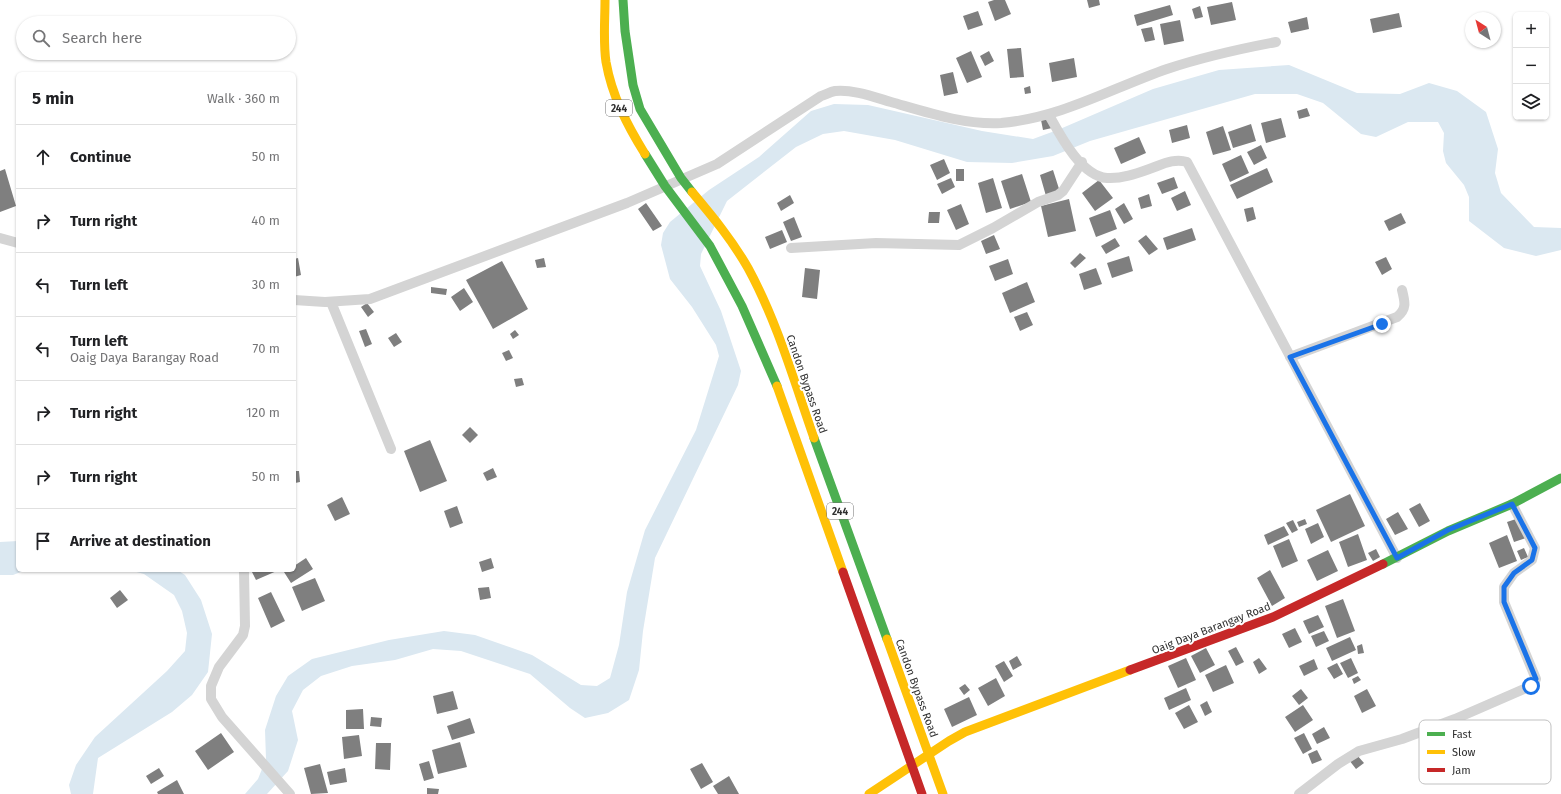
<!DOCTYPE html>
<meta charset="utf-8">
<style>
:root{--surface:#fff;--page:#f2f2f2;--text:#202124;--muted:#757577;--line:#e0e0e0}
body{margin:0;font-family:"Fira Sans",sans-serif;background:var(--page);color:var(--text)}
.controls{position:absolute;right:12px;top:12px;display:grid;overflow:hidden;border-radius:6px;box-shadow:0 1px 3px #0004}
.controls button{width:36px;height:36px;display:grid;place-items:center;padding:0;border:0;border-bottom:1px solid var(--line);background:var(--surface);color:var(--text);font:20px sans-serif}
.compass{position:absolute;left:1465px;top:12px;width:36px;height:36px;border-radius:50%;background:var(--surface);box-shadow:0 1px 3px #0004;rotate:324deg}
.stop{position:absolute;width:12px;height:12px;margin:-9px;border:3px solid #1a73e8;border-radius:50%;background:#fff}
.stop.end{background:#1a73e8;border-color:#fff;box-shadow:0 1px 4px #0008}
.list{margin:0;padding:0;list-style:none}
h2{display:flex;justify-content:space-between;align-items:center;height:52px;margin:0;padding:0 16px;font-size:17px}
h2 small{font-size:13px;font-weight:400;color:var(--muted)}
.list li{display:grid;grid-template-columns:26px 1fr auto;gap:12px;align-items:center;box-sizing:border-box;height:64px;padding:0 16px;border-top:1px solid var(--line)}
.list b{display:block;font-size:15px;white-space:nowrap}
.list p{margin:0;font-size:13px;white-space:nowrap;color:var(--muted)}
.list em{font-size:13px;font-style:normal;color:var(--muted)}
.icon{flex:none;width:22px;height:22px;fill:none;stroke:currentColor;stroke-width:2;stroke-linecap:round;stroke-linejoin:round}
.map{position:relative;flex:none;width:1561px;height:794px;overflow:hidden}
.search{position:absolute;background:var(--surface);box-shadow:0 1px 3px #0004;left:16px;top:16px;width:280px;height:44px;display:flex;align-items:center;gap:10px;box-sizing:border-box;padding:0 14px;border-radius:22px;color:var(--muted);font-size:15px}
.panel{position:absolute;background:var(--surface);box-shadow:0 1px 3px #0004;left:16px;top:72px;width:280px;height:500px;border-radius:6px}
.map>svg:first-child{display:block}
.water{fill:#dbe8f1}
.building{fill:#7f7f7f}
.lines{fill:none;stroke-linecap:round;stroke-linejoin:round}
.street{stroke:#d4d4d4;stroke-width:10}
.fast{stroke:#4caf50;stroke-width:9}
.slow{stroke:#ffc107;stroke-width:9}
.jam{stroke:#c62828;stroke-width:9}
.route{stroke:#1a73e8;stroke-width:5}
.labels{text-anchor:middle;stroke-width:4;stroke-linejoin:round;paint-order:stroke}
.shield{fill:#fff;stroke:#6e6e6e;stroke-width:1}
.shield-label{font-size:10px;font-weight:bold;fill:#303030}
.street-label{font-size:11px;fill:#303030;stroke:#fff}
.key{fill:#fff;stroke:#c1c1c1;stroke-width:1}
.key-label{font-size:11px;fill:#303030}
</style>
<div class="map">
<svg width="1561" height="794" viewBox="0 0 1561 794">
<rect width="100%" height="100%" fill="#fff"/>
<!-- water -->
<path class="water" d="M 1289,65 L 1357,93 L 1400,94 L 1429,83 L 1457,91 L 1486,112 L 1498,149 L 1495,173 L 1501,193 L 1534,227 L 1561,228 L 1561,250 L 1536,256 L 1504,248 L 1469,221 L 1469,197 L 1464,185 L 1446,163 L 1443,151 L 1444,133 L 1438,122 L 1408,122 L 1376,137 L 1361,134 L 1323,103 L 1297,94 L 1255,94 L 1090,141 L 1053,156 L 1012,163 L 967,162 L 895,140 L 844,131 L 823,134 L 796,147 L 727,201 L 701,254 L 700,266 L 721,311 L 741,371 L 738,385 L 655,558 L 643,631 L 639,670 L 629,700 L 608,713 L 585,718 L 570,708 L 530,674 L 461,651 L 433,649 L 395,660 L 352,666 L 321,676 L 303,690 L 292,711 L 298,740 L 288,771 L 267,794 L 245,794 L 258,779 L 266,759 L 265,730 L 276,696 L 288,676 L 312,659 L 389,640 L 444,631 L 475,635 L 532,655 L 581,685 L 597,686 L 610,678 L 619,645 L 627,592 L 645,530 L 696,430 L 719,356 L 716,345 L 692,307 L 670,279 L 661,245 L 663,233 L 670,222 L 709,190 L 759,157 L 811,111 L 834,104 L 868,105 L 982,131 L 1033,139 L 1060,129 L 1153,89 L 1219,70 Z
M 18,541 L 18,570 L 26,570 L 13,575 L 0,575 L 0,542 Z
M 129,570 L 177,570 L 185,575 L 201,600 L 212,634 L 208,672 L 192,695 L 172,712 L 98,758 L 93,794 L 71,794 L 69,785 L 76,765 L 95,737 L 167,671 L 185,651 L 187,633 L 182,611 L 174,595 L 144,574 Z"/>
<!-- building -->
<path class="building" d="M 994,0 L 1005,0 L 1011,14 L 995,21 L 988,2 Z
M 1087,0 L 1099,0 L 1100,5 L 1089,8 Z
M 1232,2 L 1236,20 L 1211,25 L 1207,7 Z
M 1170,5 L 1173,15 L 1137,26 L 1134,15 Z
M 1200,6 L 1203,17 L 1195,19 L 1192,9 Z
M 978,11 L 983,25 L 968,30 L 963,16 Z
M 1399,13 L 1402,27 L 1373,33 L 1370,19 Z
M 1307,17 L 1309,29 L 1291,33 L 1288,22 Z
M 1180,20 L 1184,41 L 1164,45 L 1160,24 Z
M 1152,27 L 1155,40 L 1145,42 L 1141,29 Z
M 1021,48 L 1024,77 L 1010,78 L 1007,49 Z
M 971,51 L 982,77 L 967,83 L 956,58 Z
M 989,51 L 994,61 L 985,66 L 980,56 Z
M 1074,58 L 1077,77 L 1052,82 L 1049,63 Z
M 953,72 L 958,93 L 944,96 L 940,75 Z
M 1030,86 L 1031,93 L 1025,94 L 1024,88 Z
M 1307,108 L 1310,116 L 1299,119 L 1297,111 Z
M 1050,118 L 1052,128 L 1043,130 L 1041,120 Z
M 1281,118 L 1286,137 L 1266,143 L 1261,123 Z
M 1251,124 L 1256,141 L 1233,148 L 1228,132 Z
M 1187,125 L 1190,138 L 1172,143 L 1169,130 Z
M 1223,126 L 1231,150 L 1213,155 L 1206,132 Z
M 1139,137 L 1146,153 L 1121,164 L 1114,148 Z
M 1261,145 L 1267,158 L 1254,165 L 1247,152 Z
M 1241,155 L 1249,173 L 1230,182 L 1222,164 Z
M 944,159 L 950,173 L 937,180 L 930,165 Z
M 1267,168 L 1273,182 L 1237,199 L 1230,185 Z
M 5,169 L 16,206 L 0,212 L 0,171 Z
M 956,169 L 964,169 L 964,181 L 956,181 Z
M 1053,170 L 1060,192 L 1046,196 L 1040,175 Z
M 1022,174 L 1031,202 L 1010,209 L 1001,181 Z
M 1174,177 L 1178,188 L 1162,194 L 1157,183 Z
M 951,178 L 955,187 L 942,194 L 937,184 Z
M 993,178 L 1002,208 L 986,213 L 978,183 Z
M 1099,180 L 1113,198 L 1095,211 L 1082,193 Z
M 1185,191 L 1191,205 L 1177,211 L 1171,198 Z
M 1149,194 L 1152,206 L 1141,209 L 1138,198 Z
M 790,195 L 794,203 L 781,211 L 777,203 Z
M 1069,199 L 1076,231 L 1048,237 L 1041,206 Z
M 646,203 L 662,226 L 653,231 L 638,209 Z
M 1124,203 L 1133,219 L 1124,224 L 1115,209 Z
M 961,204 L 969,224 L 956,230 L 947,210 Z
M 1253,207 L 1256,219 L 1247,222 L 1244,209 Z
M 1110,210 L 1117,229 L 1096,237 L 1089,218 Z
M 929,212 L 940,212 L 939,223 L 928,223 Z
M 1401,213 L 1406,223 L 1389,231 L 1384,221 Z
M 794,217 L 802,237 L 791,241 L 783,222 Z
M 1192,228 L 1196,240 L 1167,250 L 1163,238 Z
M 782,230 L 787,242 L 770,249 L 765,237 Z
M 994,235 L 1000,249 L 986,254 L 981,241 Z
M 1146,235 L 1158,249 L 1149,255 L 1138,241 Z
M 1115,238 L 1120,246 L 1106,254 L 1101,246 Z
M 1080,253 L 1086,258 L 1075,268 L 1070,263 Z
M 1129,256 L 1133,271 L 1112,278 L 1107,263 Z
M 1386,257 L 1392,269 L 1382,275 L 1375,262 Z
M 298,258 L 301,275 L 294,277 L 294,259 Z
M 544,258 L 546,267 L 537,268 L 535,260 Z
M 1008,259 L 1013,274 L 995,281 L 989,266 Z
M 502,261 L 528,309 L 493,329 L 466,280 Z
M 805,268 L 820,270 L 817,299 L 802,297 Z
M 1096,268 L 1102,284 L 1084,290 L 1079,274 Z
M 1027,282 L 1035,302 L 1010,313 L 1002,293 Z
M 431,287 L 447,289 L 446,295 L 431,293 Z
M 464,288 L 473,302 L 460,311 L 451,297 Z
M 367,303 L 374,312 L 368,317 L 361,307 Z
M 1027,312 L 1033,325 L 1020,331 L 1014,317 Z
M 366,329 L 372,344 L 365,347 L 359,331 Z
M 515,330 L 519,335 L 513,339 L 510,334 Z
M 396,333 L 402,342 L 394,347 L 388,338 Z
M 509,350 L 513,358 L 506,361 L 502,353 Z
M 522,378 L 524,385 L 516,387 L 514,379 Z
M 470,427 L 478,435 L 470,443 L 462,435 Z
M 430,440 L 447,481 L 420,492 L 404,451 Z
M 493,468 L 497,477 L 487,481 L 483,473 Z
M 294,471 L 299,471 L 300,482 L 295,483 Z
M 1350,494 L 1365,526 L 1331,542 L 1316,510 Z
M 342,497 L 350,514 L 335,521 L 327,505 Z
M 1420,503 L 1430,521 L 1419,527 L 1409,509 Z
M 457,506 L 463,523 L 450,528 L 444,511 Z
M 1398,512 L 1408,529 L 1395,535 L 1386,519 Z
M 1519,518 L 1526,538 L 1514,542 L 1507,522 Z
M 1305,519 L 1307,524 L 1299,527 L 1297,522 Z
M 1293,520 L 1298,530 L 1292,533 L 1286,523 Z
M 1318,523 L 1324,537 L 1311,544 L 1305,529 Z
M 1284,526 L 1289,535 L 1268,545 L 1264,535 Z
M 1358,534 L 1367,560 L 1348,567 L 1339,542 Z
M 1507,535 L 1517,561 L 1499,568 L 1489,543 Z
M 1289,539 L 1298,561 L 1282,568 L 1273,546 Z
M 1524,548 L 1528,557 L 1521,560 L 1517,551 Z
M 1376,549 L 1380,557 L 1373,561 L 1368,553 Z
M 1328,550 L 1338,571 L 1317,581 L 1307,560 Z
M 306,558 L 313,569 L 291,583 L 284,572 L 294,570 L 294,566 Z
M 491,558 L 494,568 L 482,572 L 479,562 Z
M 221,570 L 239,570 L 239,572 L 221,571 Z
M 251,570 L 279,570 L 256,580 Z
M 1270,570 L 1285,598 L 1272,606 L 1257,578 Z
M 315,578 L 325,601 L 302,611 L 292,587 Z
M 489,587 L 491,598 L 480,600 L 478,588 Z
M 120,590 L 128,600 L 117,608 L 110,598 Z
M 271,592 L 285,621 L 271,628 L 258,598 Z
M 1343,599 L 1355,631 L 1337,638 L 1325,606 Z
M 1318,615 L 1324,627 L 1309,634 L 1303,621 Z
M 1295,628 L 1302,642 L 1289,648 L 1282,634 Z
M 1324,631 L 1329,641 L 1316,647 L 1311,636 Z
M 1350,637 L 1356,650 L 1332,661 L 1326,648 Z
M 1362,644 L 1364,653 L 1358,654 L 1357,646 Z
M 1236,647 L 1244,662 L 1236,666 L 1228,651 Z
M 1206,648 L 1215,665 L 1200,673 L 1191,656 Z
M 1017,656 L 1022,665 L 1013,670 L 1009,661 Z
M 1186,658 L 1196,680 L 1178,688 L 1168,666 Z
M 1259,658 L 1267,669 L 1259,674 L 1253,662 Z
M 1351,658 L 1358,673 L 1348,678 L 1340,663 Z
M 1314,659 L 1318,669 L 1304,676 L 1299,666 Z
M 1004,661 L 1013,676 L 1004,682 L 995,666 Z
M 1337,663 L 1343,674 L 1334,679 L 1327,668 Z
M 1226,665 L 1234,683 L 1213,692 L 1205,675 Z
M 1358,676 L 1361,680 L 1354,684 L 1352,679 Z
M 996,678 L 1005,696 L 988,706 L 978,688 Z
M 965,684 L 970,690 L 964,695 L 959,688 Z
M 1186,688 L 1191,700 L 1169,710 L 1164,698 Z
M 1301,689 L 1308,698 L 1299,705 L 1292,696 Z
M 1367,689 L 1376,706 L 1362,713 L 1354,696 Z
M 453,691 L 458,709 L 437,714 L 433,696 Z
M 969,697 L 977,715 L 952,727 L 944,709 Z
M 1207,701 L 1212,712 L 1205,716 L 1200,705 Z
M 1189,705 L 1198,722 L 1184,729 L 1175,713 Z
M 1303,705 L 1313,720 L 1295,732 L 1285,717 Z
M 363,709 L 364,729 L 346,729 L 346,710 Z
M 371,717 L 382,718 L 381,727 L 370,726 Z
M 470,718 L 475,733 L 452,740 L 447,726 Z
M 1324,727 L 1330,738 L 1317,744 L 1312,734 Z
M 221,733 L 234,752 L 208,770 L 195,751 Z
M 1304,733 L 1312,749 L 1303,754 L 1294,738 Z
M 359,735 L 362,756 L 344,759 L 342,737 Z
M 460,742 L 467,767 L 438,774 L 432,750 Z
M 376,743 L 391,743 L 390,770 L 375,769 Z
M 1317,750 L 1322,760 L 1312,764 L 1308,754 Z
M 1356,754 L 1364,763 L 1356,769 L 1349,760 Z
M 429,761 L 434,778 L 424,781 L 419,764 Z
M 702,763 L 713,782 L 701,789 L 690,769 Z
M 320,764 L 328,793 L 311,794 L 304,768 Z
M 159,768 L 164,776 L 151,784 L 146,776 Z
M 345,768 L 347,782 L 330,785 L 327,772 Z
M 729,776 L 739,794 L 718,794 L 713,786 Z
M 177,780 L 184,794 L 158,794 L 157,792 Z
M 427,788 L 439,789 L 438,794 L 427,794 Z"/>
<g class="lines">
<!-- street -->
<path class="street" d="M 1049,115 C 1060,135 1081,176 1107,178 C 1123,179 1138,173 1152,168 C 1163,164 1175,158 1187,162 L 1397,558
M 0,238 L 18,243
M 791,248 L 876,243 L 959,245 L 993,228 L 1038,202 L 1058,195 L 1063,191 L 1082,162
M 294,300 L 325,302 L 370,299 L 627,203 L 717,164 L 821,96 C 825,95 830,92 835,91 C 852,89 874,97 891,102 C 926,112 964,125 1001,123 C 1061,118 1112,88 1167,69 C 1203,57 1239,49 1276,42
M 331,302 L 391,449
M 1290,357 L 1397,317 C 1407,309 1405,302 1402,290
M 244,570 L 245,626 L 243,635 L 219,667 L 211,686 L 211,699 L 222,717 L 290,794
M 1299,794 L 1338,764 L 1359,751 L 1402,739 L 1455,719 L 1531,686 L 1536,679 L 1504,602 L 1504,587 L 1514,573 L 1532,560 L 1535,548 L 1512,504"/>
<!-- fast -->
<path class="fast" d="M 623,0 L 625,31 L 633,85 L 640,109 L 681,178 L 692,192
M 645,154 L 665,186 L 710,246 L 742,306 L 777,386
M 814,438 L 887,639
M 1383,564 L 1448,531 L 1512,504 L 1561,478"/>
<!-- slow -->
<path class="slow" d="M 605,0 C 605,20 603,42 606,62 C 612,96 627,125 645,154
M 692,192 C 713,217 732,240 748,268 C 777,321 794,381 814,438
M 777,386 L 843,572
M 887,639 L 943,794
M 869,794 L 949,741 L 965,732 L 1130,670"/>
<!-- jam -->
<path class="jam" d="M 843,572 L 922,794
M 1130,670 L 1273,617 L 1383,564"/>
</g>
<g class="lines">
<!-- route -->
<path class="route" d="M 1382,324 L 1290,357 L 1397,558 L 1448,530 L 1512,504 L 1535,548 L 1532,560 L 1514,573 L 1504,587 L 1504,602 L 1536,679 L 1531,686"/>
</g>
<g class="labels">
<!-- shield labels -->
<g class="shield">
<rect x="606" y="100" width="26" height="16" rx="3"/>
<rect x="827" y="503" width="26" height="16" rx="3"/>
</g>
<g class="shield-label">
<text x="619" y="112">244</text>
<text x="840" y="515">244</text>
</g>
<!-- street labels -->
<g class="street-label">
<text transform="translate(807 384) rotate(71)" y="4">Candon Bypass Road</text>
<text transform="translate(1211 628) rotate(-21)" y="4">Oaig Daya Barangay Road</text>
<text transform="translate(917 688) rotate(70)" y="4">Candon Bypass Road</text>
</g>
</g>
<!-- legend -->
<rect x="1419" y="720" width="132" height="64" rx="6" class="key"/>
<rect x="1427" y="732" width="18" height="4" fill="#4caf50"/>
<rect x="1427" y="750" width="18" height="4" fill="#ffc107"/>
<rect x="1427" y="768" width="18" height="4" fill="#c62828"/>
<g class="key-label">
<text x="1452" y="738">Fast</text>
<text x="1452" y="756">Slow</text>
<text x="1452" y="774">Jam</text>
</g>
</svg>
<div class="controls">
<button>+</button>
<button>−</button>
<button><svg class="icon" aria-label="layers" viewBox="0 0 24 24"><path d="M12 4l9 5-9 5-9-5zM3 14l9 5 9-5"/></svg></button>
</div>
<svg class="compass" viewBox="-18 -18 36 36"><path d="M0-13l5 13h-10z" fill="#e53935"/><path d="M0 13l5-13h-10z" fill="#757577"/></svg>
<div class="stop" style="left:1531px;top:686px"></div>
<div class="stop end" style="left:1382px;top:324px"></div>
<div class="search"><svg class="icon" aria-label="search" viewBox="0 0 24 24"><circle cx="10" cy="10" r="6"/><path d="M15 15l6 6"/></svg>Search here</div>
<section class="panel">
<h2>5 min<small>Walk · 360 m</small></h2>
<ul class="list">
<li><svg class="icon" aria-label="ahead" viewBox="0 0 24 24"><path d="M12 20V5M6 11l6-6 6 6"/></svg><div><b>Continue</b></div><em>50 m</em></li>
<li><svg class="icon" aria-label="right" viewBox="0 0 24 24"><path d="M7 20v-9h11M14 6l5 5-5 5"/></svg><div><b>Turn right</b></div><em>40 m</em></li>
<li><svg class="icon" aria-label="left" viewBox="0 0 24 24"><path d="M17 20v-9H6M10 6l-5 5 5 5"/></svg><div><b>Turn left</b></div><em>30 m</em></li>
<li><svg class="icon" aria-label="left" viewBox="0 0 24 24"><path d="M17 20v-9H6M10 6l-5 5 5 5"/></svg><div><b>Turn left</b><p>Oaig Daya Barangay Road</p></div><em>70 m</em></li>
<li><svg class="icon" aria-label="right" viewBox="0 0 24 24"><path d="M7 20v-9h11M14 6l5 5-5 5"/></svg><div><b>Turn right</b></div><em>120 m</em></li>
<li><svg class="icon" aria-label="right" viewBox="0 0 24 24"><path d="M7 20v-9h11M14 6l5 5-5 5"/></svg><div><b>Turn right</b></div><em>50 m</em></li>
<li><svg class="icon" aria-label="arrive" viewBox="0 0 24 24"><path d="M6 21V4h12l-3 4 3 4H6"/></svg><div><b>Arrive at destination</b></div></li>
</ul>
</section>
</div>
